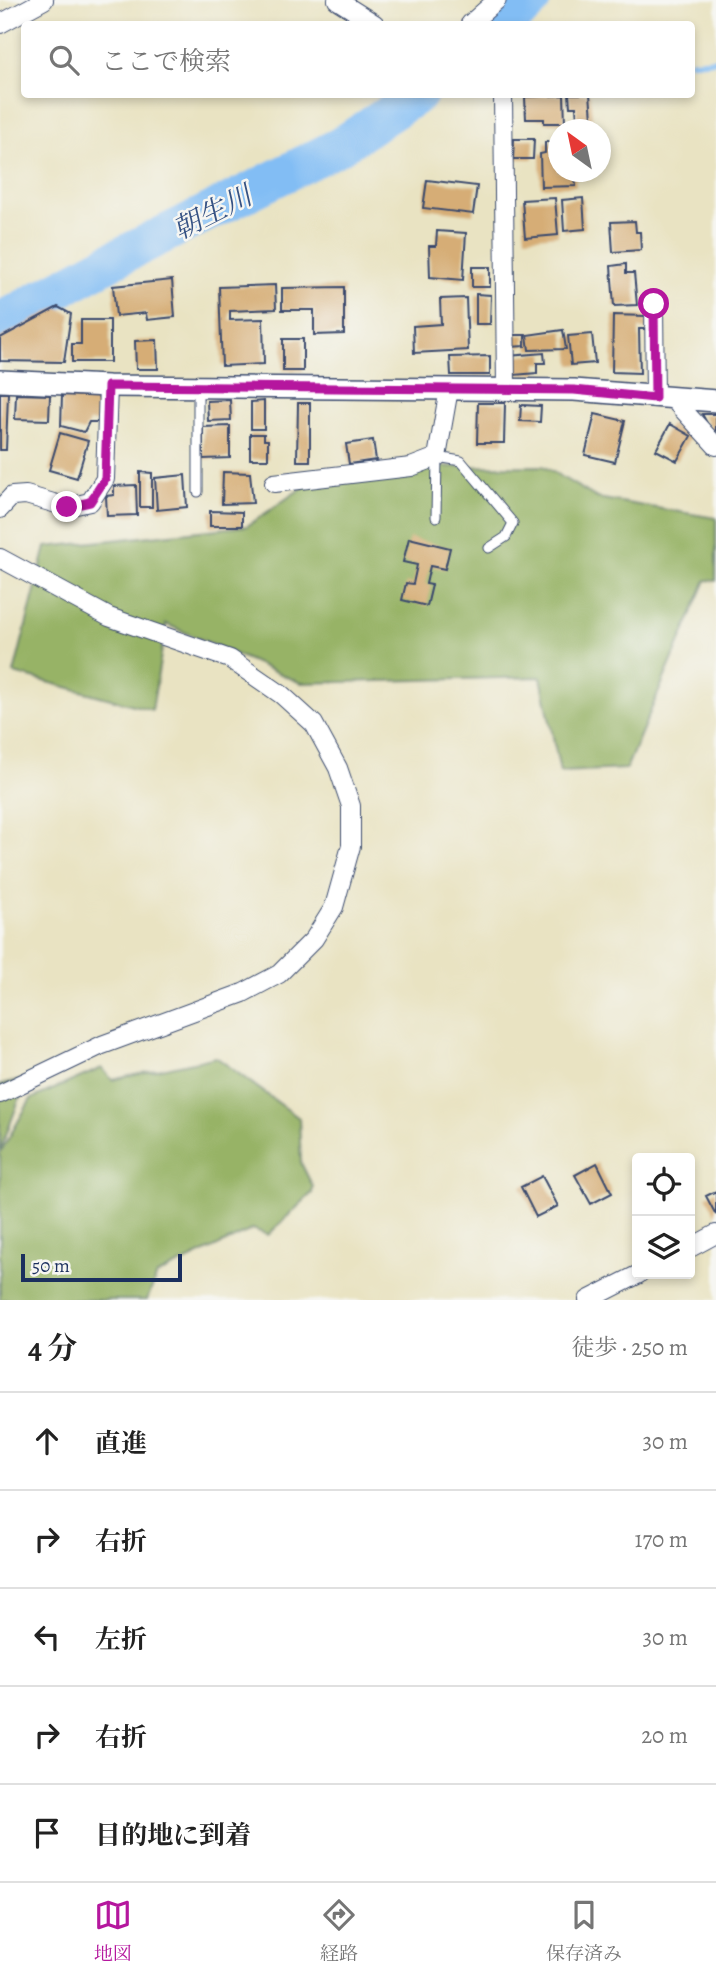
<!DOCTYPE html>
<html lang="ja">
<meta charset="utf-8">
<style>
:root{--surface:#fff;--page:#f2f2f2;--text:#222;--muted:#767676;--line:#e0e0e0;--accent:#b5179e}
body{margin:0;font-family:Alegreya,"Noto Serif JP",serif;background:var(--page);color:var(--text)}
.controls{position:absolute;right:21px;bottom:21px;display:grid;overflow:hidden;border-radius:7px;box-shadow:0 4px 10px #0003}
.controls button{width:63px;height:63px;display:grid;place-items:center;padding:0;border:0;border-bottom:2px solid var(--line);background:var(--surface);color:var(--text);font:35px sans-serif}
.compass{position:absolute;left:548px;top:119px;width:63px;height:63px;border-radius:50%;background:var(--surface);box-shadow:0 4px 10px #0003;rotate:327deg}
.scale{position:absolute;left:21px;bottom:18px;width:161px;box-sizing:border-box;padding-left:7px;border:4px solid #1b2f5e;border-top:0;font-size:19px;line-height:24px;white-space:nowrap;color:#1b2f5e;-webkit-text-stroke:5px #f6f6f2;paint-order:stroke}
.stop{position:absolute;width:21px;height:21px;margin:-16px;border:5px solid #b5179e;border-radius:50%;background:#fff}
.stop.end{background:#b5179e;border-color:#fff;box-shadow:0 2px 7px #0008}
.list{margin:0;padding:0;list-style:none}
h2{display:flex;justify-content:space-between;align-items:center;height:91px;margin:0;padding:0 28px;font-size:30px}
h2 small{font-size:23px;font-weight:400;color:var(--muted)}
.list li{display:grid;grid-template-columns:46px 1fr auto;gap:21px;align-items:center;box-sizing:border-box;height:98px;padding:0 28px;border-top:2px solid var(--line)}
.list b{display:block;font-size:26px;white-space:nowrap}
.list em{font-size:23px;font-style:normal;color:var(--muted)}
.icon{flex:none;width:38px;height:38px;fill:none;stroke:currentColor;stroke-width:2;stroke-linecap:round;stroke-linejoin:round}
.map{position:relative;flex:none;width:716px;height:1300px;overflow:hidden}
.search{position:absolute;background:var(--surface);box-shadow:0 4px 10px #0003;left:21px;right:21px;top:21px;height:77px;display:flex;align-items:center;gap:18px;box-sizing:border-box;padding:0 24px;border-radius:7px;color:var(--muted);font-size:26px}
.sheet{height:581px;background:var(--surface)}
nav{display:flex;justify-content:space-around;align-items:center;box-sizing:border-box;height:98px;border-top:2px solid var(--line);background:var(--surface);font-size:19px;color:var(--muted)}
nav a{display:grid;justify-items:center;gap:4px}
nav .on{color:var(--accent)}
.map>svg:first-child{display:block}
.forest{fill:#97b366;stroke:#597162;stroke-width:2}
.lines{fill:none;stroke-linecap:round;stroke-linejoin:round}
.stream{stroke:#82bdf4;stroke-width:6}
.river{stroke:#82bdf4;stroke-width:38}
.building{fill:#d6ad76}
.service-casing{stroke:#3a4a6d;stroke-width:11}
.minor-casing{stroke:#3a4a6d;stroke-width:20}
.tertiary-casing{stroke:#3a4a6d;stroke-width:24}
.service{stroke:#fff;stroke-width:9}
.minor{stroke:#fff;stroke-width:18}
.tertiary{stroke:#fff;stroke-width:21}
.route{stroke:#b5179e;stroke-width:9}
.labels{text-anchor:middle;stroke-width:5;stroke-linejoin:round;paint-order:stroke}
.water-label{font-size:28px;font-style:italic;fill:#355284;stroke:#f6f6f2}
</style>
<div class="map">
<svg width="716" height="1300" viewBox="0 0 716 1300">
<rect width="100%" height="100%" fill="#f6f6f2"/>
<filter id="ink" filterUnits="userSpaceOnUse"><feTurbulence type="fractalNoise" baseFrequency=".0143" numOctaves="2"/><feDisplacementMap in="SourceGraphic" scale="14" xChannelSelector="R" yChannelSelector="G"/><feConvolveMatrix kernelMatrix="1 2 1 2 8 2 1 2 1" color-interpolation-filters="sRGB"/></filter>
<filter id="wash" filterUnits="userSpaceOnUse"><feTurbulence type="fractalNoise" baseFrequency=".00686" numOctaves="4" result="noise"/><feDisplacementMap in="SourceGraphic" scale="28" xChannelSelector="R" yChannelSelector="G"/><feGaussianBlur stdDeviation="1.57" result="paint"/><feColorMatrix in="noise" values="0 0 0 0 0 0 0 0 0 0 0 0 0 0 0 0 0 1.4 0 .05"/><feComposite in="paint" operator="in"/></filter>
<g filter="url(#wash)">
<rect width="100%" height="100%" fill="#e9e3c2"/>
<!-- forest -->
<path class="forest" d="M 543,466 L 597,498 L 716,518 L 716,581 L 706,580 L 626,769 L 560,772 L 541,677 L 301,683 L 166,624 L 152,710 L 14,673 L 46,547 L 247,526 L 309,483 L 404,467 Z
M 216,1057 L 299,1118 L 301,1163 L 313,1187 L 312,1193 L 268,1235 L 253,1229 L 157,1275 L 147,1300 L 0,1300 L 0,1153 L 31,1099 L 102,1068 L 112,1080 Z
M 27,1079 L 0,1151 L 0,1085 Z"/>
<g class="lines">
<!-- stream -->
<path class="stream" d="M 692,62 L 716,60"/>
<!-- river -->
<path class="river" d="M 507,24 L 532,0
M 0,321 L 115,259 L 340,146 L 419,94"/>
</g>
<g id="blocks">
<!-- building -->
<path class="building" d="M 569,94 L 590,94 L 593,130 L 578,130 L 576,107 L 570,107 Z
M 564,95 L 565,123 L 544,123 L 544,119 L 526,119 L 525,97 Z
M 514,139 L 534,139 L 533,159 L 513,159 Z
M 545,142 L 558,142 L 558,172 L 586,172 L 586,177 L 575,177 L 576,186 L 541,187 L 540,154 L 545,153 Z
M 427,180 L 477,186 L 473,214 L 423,208 Z
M 555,198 L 558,235 L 525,238 L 522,200 Z
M 583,198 L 585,229 L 564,231 L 562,200 Z
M 635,221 L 636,232 L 640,232 L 641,250 L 613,252 L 611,222 Z
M 437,231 L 466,233 L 463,280 L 430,277 L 429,246 L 436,246 Z
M 626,264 L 626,273 L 634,273 L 637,305 L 614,306 L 611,266 Z
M 472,267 L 490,267 L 490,287 L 472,287 Z
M 172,280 L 175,317 L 147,320 L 146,313 L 116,316 L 113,286 Z
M 275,285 L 276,309 L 230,311 L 230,320 L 263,319 L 264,364 L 222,366 L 219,287 Z
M 344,287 L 344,334 L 314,335 L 314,310 L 282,310 L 282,288 Z
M 476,294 L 491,295 L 490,324 L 476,324 Z
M 466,298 L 468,350 L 414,353 L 413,326 L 441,324 L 440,299 Z
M 58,307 L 71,314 L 64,362 L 0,361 L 0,338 Z
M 613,315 L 646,316 L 648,329 L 639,329 L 640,373 L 612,372 Z
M 81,320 L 110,320 L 110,362 L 72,362 L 72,344 L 81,344 Z
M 563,330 L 566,349 L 529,350 L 527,335 Z
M 592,334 L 595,363 L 571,365 L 568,336 Z
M 509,335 L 525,335 L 525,346 L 509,347 Z
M 283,339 L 303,339 L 303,371 L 283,371 Z
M 157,340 L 158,369 L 136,369 L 135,341 Z
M 544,353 L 545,363 L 537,363 L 537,373 L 514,375 L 508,356 Z
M 490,356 L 490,375 L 451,375 L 450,357 Z
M 0,393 L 8,393 L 6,450 L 0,450 Z
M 16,394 L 50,395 L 49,420 L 15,419 Z
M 62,395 L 101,396 L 102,422 L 89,422 L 84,432 L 61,426 Z
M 230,400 L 231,420 L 208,421 L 207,401 Z
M 264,401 L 264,429 L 251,429 L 251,402 Z
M 298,403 L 310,403 L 310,461 L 297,461 Z
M 478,403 L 505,403 L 504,443 L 477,443 Z
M 521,405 L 541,406 L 540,422 L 520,421 Z
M 595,414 L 625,421 L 615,462 L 585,455 Z
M 702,414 L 716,414 L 716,431 L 712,432 Z
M 670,424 L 691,436 L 677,461 L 656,450 Z
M 230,426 L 230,458 L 203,459 L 203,427 Z
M 60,433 L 88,441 L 77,478 L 49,470 Z
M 250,434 L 264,434 L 264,440 L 268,440 L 268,459 L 250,459 Z
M 373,440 L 376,460 L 349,464 L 346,444 Z
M 140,472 L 152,473 L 152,507 L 140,507 Z
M 223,472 L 250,473 L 253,503 L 222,504 Z
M 185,475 L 187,507 L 157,510 L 155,478 Z
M 136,485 L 137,515 L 107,516 L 106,496 L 114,495 L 114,486 Z
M 210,511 L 242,512 L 242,526 L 210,526 Z
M 409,538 L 450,548 L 445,569 L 430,566 L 426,584 L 432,585 L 427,606 L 402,600 L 406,583 L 413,584 L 417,565 L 403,562 Z
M 597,1163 L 612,1193 L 591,1204 L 575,1175 Z
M 542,1176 L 558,1206 L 536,1217 L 521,1187 Z
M 716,1191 L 716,1215 L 706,1196 Z"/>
</g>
</g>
<g filter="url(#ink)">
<use href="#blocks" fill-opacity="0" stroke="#3a4a6d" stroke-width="2"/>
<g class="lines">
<!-- service casing -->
<g class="service-casing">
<path id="service" d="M 198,388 L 198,492
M 436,517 L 437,457 L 461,461 L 513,523 L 506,537 L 489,548"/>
</g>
<!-- minor casing -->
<g class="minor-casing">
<path id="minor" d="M 337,0 L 375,24
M 0,24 L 44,0
M 470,24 L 497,0
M 503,94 L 506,389
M 654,304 L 655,398
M 674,400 L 716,446
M 274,483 L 411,467 L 437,457 L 449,389
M 0,509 L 12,496 L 26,495 L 67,507 L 90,502 L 105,479 L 108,386
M 0,558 L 109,617 L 230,659 L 282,695 L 314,724 L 338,768 L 351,806 L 351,846 L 334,907 L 314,939 L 279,974 L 243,993 L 102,1045 L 0,1094
M 690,1248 L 716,1234
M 588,1300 L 639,1274"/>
</g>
<!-- tertiary casing -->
<g class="tertiary-casing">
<path id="tertiary" d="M 0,381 L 108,386 L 574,390 L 716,401"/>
</g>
<!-- service -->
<use href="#service" class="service"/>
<!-- minor -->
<use href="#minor" class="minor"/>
<!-- tertiary -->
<use href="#tertiary" class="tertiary"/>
</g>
</g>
<g class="lines" filter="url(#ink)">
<!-- route -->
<path class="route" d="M 67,507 L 90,502 L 105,479 L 108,386 L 574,390 L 655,398 L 654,304"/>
</g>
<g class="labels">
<!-- water labels -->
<g class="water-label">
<text transform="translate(212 212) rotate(-27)" y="10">朝生川</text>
</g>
</g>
</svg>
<div class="controls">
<button><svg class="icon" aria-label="locate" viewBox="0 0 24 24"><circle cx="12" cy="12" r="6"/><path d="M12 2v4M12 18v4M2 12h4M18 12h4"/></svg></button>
<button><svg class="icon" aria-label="layers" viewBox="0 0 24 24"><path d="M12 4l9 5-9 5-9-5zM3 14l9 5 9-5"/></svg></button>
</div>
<svg class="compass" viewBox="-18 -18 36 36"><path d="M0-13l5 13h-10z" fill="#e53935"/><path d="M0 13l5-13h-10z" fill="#767676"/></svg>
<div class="scale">50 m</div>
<div class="stop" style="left:654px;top:304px"></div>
<div class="stop end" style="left:67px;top:507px"></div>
<div class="search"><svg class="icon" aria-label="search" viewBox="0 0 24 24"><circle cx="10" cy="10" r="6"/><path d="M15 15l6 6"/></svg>ここで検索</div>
</div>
<section class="sheet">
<h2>4 分<small>徒歩 · 250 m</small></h2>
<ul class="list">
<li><svg class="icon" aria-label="ahead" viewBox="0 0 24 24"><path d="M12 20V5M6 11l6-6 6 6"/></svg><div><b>直進</b></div><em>30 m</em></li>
<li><svg class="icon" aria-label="right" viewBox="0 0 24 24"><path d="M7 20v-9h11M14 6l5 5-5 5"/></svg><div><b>右折</b></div><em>170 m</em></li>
<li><svg class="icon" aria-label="left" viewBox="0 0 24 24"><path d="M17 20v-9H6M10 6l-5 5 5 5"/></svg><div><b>左折</b></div><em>30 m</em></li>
<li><svg class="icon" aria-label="right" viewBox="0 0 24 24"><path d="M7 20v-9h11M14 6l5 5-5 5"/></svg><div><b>右折</b></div><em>20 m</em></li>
<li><svg class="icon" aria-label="arrive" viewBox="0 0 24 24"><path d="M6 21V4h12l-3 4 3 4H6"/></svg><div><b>目的地に到着</b></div></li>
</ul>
</section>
<nav>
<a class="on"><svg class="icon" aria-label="map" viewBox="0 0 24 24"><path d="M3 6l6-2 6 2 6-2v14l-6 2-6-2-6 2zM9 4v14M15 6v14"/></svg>地図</a>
<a><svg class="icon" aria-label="directions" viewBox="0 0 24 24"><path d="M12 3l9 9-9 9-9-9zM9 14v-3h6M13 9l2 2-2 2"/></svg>経路</a>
<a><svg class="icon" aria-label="saved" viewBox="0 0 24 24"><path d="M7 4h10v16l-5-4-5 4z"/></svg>保存済み</a>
</nav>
